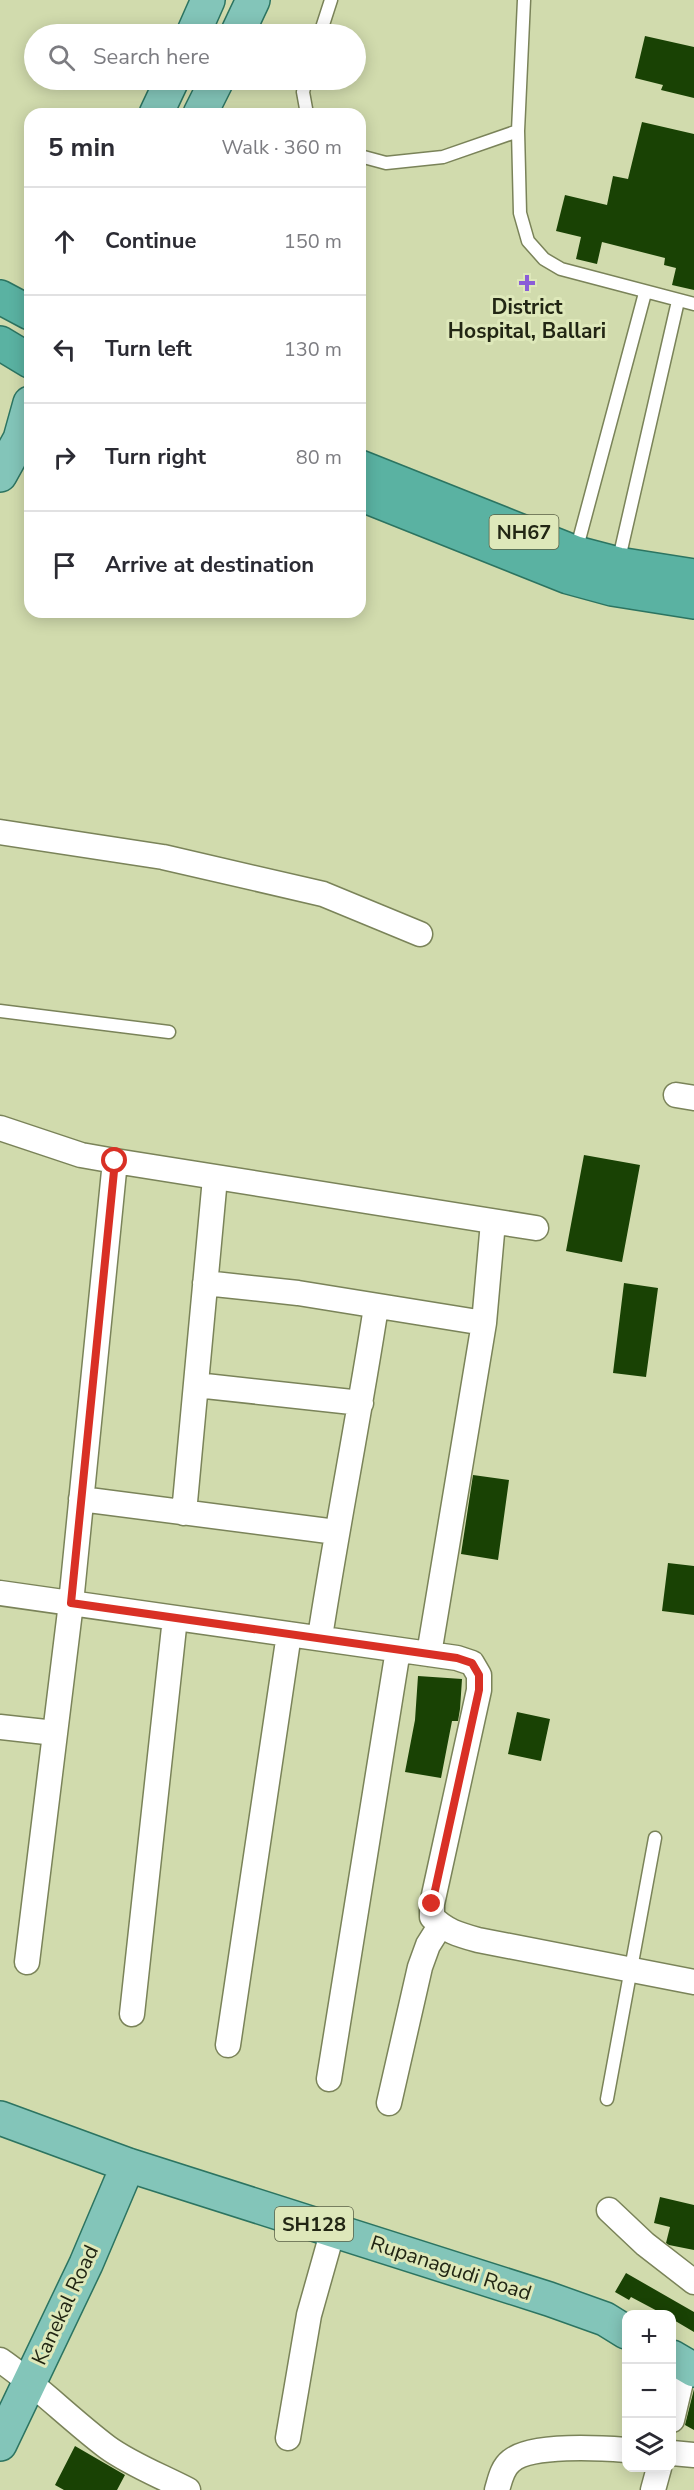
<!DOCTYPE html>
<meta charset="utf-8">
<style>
:root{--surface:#fff;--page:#f2f2f3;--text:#2b2b33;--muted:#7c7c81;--line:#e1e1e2}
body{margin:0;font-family:"Nunito Sans",sans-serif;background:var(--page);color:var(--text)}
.controls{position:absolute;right:18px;bottom:18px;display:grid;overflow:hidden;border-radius:12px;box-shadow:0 3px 15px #0003}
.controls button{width:54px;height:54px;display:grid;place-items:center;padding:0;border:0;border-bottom:2px solid var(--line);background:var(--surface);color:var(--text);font:30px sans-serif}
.stop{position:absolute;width:18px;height:18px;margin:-14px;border:4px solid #d93025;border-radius:50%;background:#fff}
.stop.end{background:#d93025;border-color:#fff;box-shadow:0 2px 6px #0008}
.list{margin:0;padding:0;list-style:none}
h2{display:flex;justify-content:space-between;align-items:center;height:78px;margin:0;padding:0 24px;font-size:26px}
h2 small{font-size:20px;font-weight:400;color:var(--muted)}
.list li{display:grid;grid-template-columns:39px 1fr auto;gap:18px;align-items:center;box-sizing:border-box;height:108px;padding:0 24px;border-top:2px solid var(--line)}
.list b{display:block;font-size:22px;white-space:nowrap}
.list em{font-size:20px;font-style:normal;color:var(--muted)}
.icon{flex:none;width:33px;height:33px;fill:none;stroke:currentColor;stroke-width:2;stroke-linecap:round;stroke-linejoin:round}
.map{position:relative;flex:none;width:694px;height:2490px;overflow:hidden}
.search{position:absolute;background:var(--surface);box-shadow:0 3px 15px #0003;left:24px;top:24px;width:342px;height:66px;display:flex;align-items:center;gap:15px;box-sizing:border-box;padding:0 21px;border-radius:33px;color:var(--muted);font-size:22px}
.panel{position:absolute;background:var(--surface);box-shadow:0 3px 15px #0003;left:24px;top:108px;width:342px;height:510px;border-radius:18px}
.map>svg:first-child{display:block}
.building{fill:#194204}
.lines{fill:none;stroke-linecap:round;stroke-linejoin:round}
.service-casing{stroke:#7a8359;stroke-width:15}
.minor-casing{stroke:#7a8359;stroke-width:27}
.primary-casing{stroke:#2c7461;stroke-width:36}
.trunk-casing{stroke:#2c7461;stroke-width:36}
.service{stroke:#fff;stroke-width:12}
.minor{stroke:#fff;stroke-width:24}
.primary{stroke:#83c5b9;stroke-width:33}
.trunk{stroke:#5ab2a2;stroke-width:33}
.route{stroke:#d93025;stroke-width:8}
.poi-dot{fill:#8a5dd7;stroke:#dee8ba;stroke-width:2}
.labels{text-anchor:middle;stroke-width:6;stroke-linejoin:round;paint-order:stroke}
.shield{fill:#dee8ba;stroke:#5a6046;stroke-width:1.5}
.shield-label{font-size:20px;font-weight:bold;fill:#222614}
.poi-label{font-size:21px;font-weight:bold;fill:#222614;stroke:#dee8ba}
.street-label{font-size:21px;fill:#222614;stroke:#dee8ba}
</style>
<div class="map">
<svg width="694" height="2490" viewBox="0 0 694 2490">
<rect width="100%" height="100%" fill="#d1dbad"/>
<!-- building -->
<path class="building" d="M 645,36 L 694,47 L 694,98 L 661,90 L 663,85 L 635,78 Z
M 642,122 L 694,134 L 694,290 L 672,285 L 676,268 L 664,265 L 665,258 L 602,242 L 597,264 L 576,259 L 581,237 L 556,231 L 565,195 L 607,205 L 613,176 L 628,179 Z
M 584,1155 L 640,1165 L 622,1262 L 566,1251 Z
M 624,1283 L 658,1288 L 646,1377 L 613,1373 Z
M 473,1475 L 509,1480 L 498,1560 L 461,1554 Z
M 668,1563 L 694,1566 L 694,1615 L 662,1611 Z
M 418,1676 L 462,1679 L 460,1709 L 458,1721 L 452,1721 L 441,1778 L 405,1772 L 415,1720 Z
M 517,1712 L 550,1719 L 541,1761 L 508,1754 Z
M 660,2197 L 694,2205 L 694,2250 L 669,2245 L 666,2243 L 670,2227 L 654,2223 Z
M 626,2273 L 694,2312 L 694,2332 L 672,2319 L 672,2314 L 663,2314 L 631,2297 L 629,2300 L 615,2292 Z
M 694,2389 L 694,2430 L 685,2425 Z
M 75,2446 L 125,2475 L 117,2490 L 64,2490 L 55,2485 Z"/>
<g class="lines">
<!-- service casing -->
<g class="service-casing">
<path id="service" d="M 524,0 L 518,131 L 520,213 L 528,241 L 544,259 L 561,269 L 694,304
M 320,34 L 331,0
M 306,80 L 303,92 L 307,114
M 360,156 L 386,163 L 443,157 L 518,131
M 576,551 L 645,293
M 618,563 L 678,301
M 0,1011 L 169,1032
M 607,2099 L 655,1838"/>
</g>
<!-- minor casing -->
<g class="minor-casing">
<path id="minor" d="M 0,832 L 163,857 L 323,894 L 420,934
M 676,1095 L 694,1098
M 0,1128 L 81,1155 L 115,1161 L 536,1228
M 205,1283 L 298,1293 L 484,1323
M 196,1385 L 361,1403
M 81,1499 L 336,1532
M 184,1513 L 215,1178
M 0,1593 L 457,1658 L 472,1663 L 479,1675 L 479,1690 L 432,1904 L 432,1917 C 445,1931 460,1935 478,1940 L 694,1982
M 320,1637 C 337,1527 359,1417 376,1307
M 429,1654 L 484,1323 L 493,1222
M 0,1727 L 55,1733
M 27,1962 L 71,1603 L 115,1161
M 132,2014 L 175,1618
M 228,2045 L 289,1634
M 329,2079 L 398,1650
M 389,2103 L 420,1967 L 428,1945 L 440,1926
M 609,2210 L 645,2244 L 694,2282
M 0,2360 C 38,2386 70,2419 107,2447 C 130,2464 161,2476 188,2490
M 672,2420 L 685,2365
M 288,2438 L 309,2315 L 333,2230
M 672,2453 L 694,2455
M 497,2490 C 500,2480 502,2468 511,2461 C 531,2444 600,2448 626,2450
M 653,2490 L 659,2468"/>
</g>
<!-- primary casing -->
<g class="primary-casing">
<path id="primary" d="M 193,34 L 208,0
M 237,34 L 253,0
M 156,114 L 172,80
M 200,114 L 217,80
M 0,475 L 20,439 L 30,403
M 0,2118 L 128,2165 L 549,2299 L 605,2319 L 626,2332
M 672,2357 L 694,2370
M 0,2444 L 86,2264 L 128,2165"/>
</g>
<!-- trunk casing -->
<g class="trunk-casing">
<path id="trunk" d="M 0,297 L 30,313
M 0,343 L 30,361
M 360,467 L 576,553 L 618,564 L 694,576
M 360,494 L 568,577 L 612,589 L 694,602"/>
</g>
<!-- service -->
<use href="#service" class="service"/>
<!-- minor -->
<use href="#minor" class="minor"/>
<!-- primary -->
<use href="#primary" class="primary"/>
<!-- trunk -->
<use href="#trunk" class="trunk"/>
</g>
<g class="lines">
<!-- route -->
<path class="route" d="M 115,1161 L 71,1603 L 457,1658 L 472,1663 L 479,1675 L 479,1690 L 432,1904"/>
</g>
<!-- markers -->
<path class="poi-dot" d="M524 274h6v6h6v6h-6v6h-6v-6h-6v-6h6z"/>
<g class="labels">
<!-- shield labels -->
<g class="shield">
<rect x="489.5" y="515" width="69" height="34" rx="4.5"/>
<rect x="275" y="2207" width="78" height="34" rx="4.5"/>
</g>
<g class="shield-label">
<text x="524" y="539">NH67</text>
<text x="314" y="2231">SH128</text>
</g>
<!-- poi labels -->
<g class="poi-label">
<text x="527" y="314">District<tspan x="527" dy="24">Hospital, Ballari</tspan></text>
</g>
<!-- street labels -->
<g class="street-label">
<text transform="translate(451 2268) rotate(18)" y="7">Rupanagudi Road</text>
<text transform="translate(65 2305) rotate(-65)" y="7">Kanekal Road</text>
</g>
</g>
</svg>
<div class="controls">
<button>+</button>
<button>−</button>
<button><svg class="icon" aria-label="layers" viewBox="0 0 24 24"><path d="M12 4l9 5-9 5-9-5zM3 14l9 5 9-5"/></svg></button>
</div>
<div class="stop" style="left:115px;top:1161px"></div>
<div class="stop end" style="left:432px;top:1904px"></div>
<div class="search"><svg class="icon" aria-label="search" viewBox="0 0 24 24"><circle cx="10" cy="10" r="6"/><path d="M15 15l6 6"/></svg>Search here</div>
<section class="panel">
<h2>5 min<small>Walk · 360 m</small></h2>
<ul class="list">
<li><svg class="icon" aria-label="ahead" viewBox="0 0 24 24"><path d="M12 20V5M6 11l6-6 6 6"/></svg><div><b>Continue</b></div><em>150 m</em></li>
<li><svg class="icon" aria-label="left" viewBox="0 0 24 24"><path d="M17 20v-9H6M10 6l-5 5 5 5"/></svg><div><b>Turn left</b></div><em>130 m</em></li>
<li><svg class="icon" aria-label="right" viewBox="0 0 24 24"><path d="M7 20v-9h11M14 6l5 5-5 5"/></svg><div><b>Turn right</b></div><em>80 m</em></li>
<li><svg class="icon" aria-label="arrive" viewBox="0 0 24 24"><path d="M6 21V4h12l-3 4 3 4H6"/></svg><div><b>Arrive at destination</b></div></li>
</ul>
</section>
</div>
